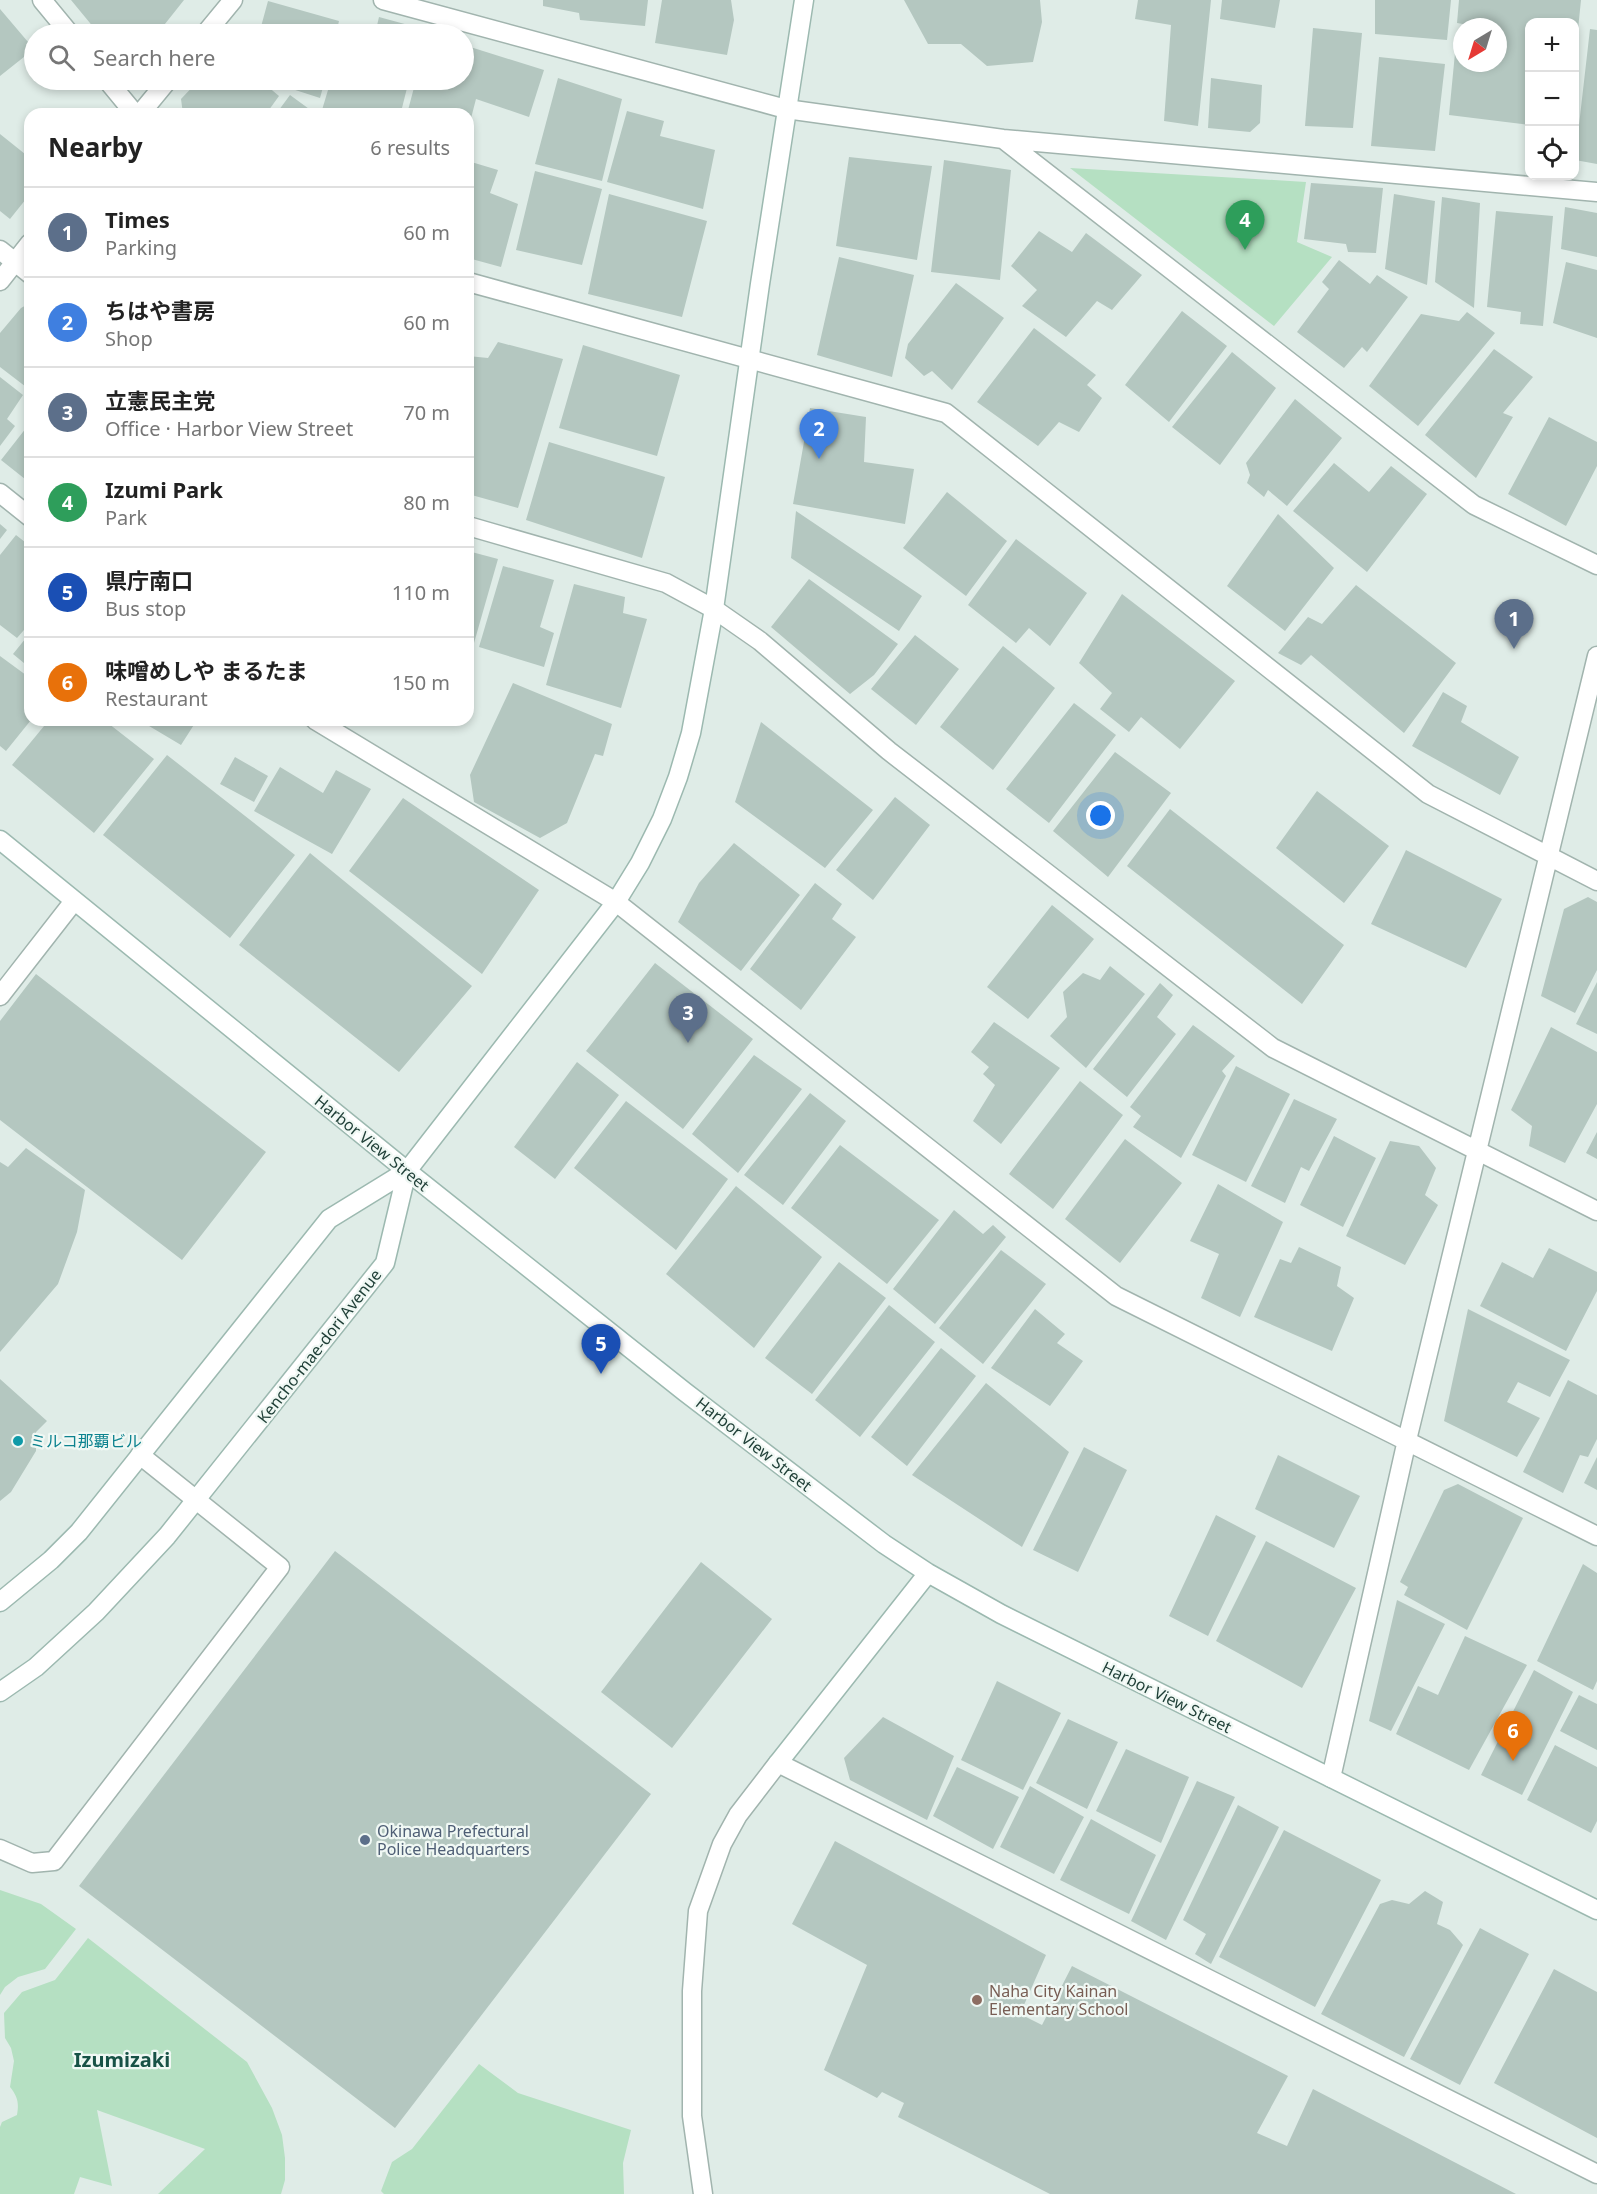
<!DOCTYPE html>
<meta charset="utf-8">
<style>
:root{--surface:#fff;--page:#f2f2f2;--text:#222;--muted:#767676;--line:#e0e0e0;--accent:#854b34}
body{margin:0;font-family:"Noto Sans","Noto Sans JP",sans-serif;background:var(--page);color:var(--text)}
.controls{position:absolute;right:18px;top:18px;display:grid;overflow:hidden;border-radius:12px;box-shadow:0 3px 9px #0003}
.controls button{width:54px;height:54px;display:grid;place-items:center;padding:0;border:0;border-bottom:2px solid var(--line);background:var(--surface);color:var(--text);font:30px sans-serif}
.compass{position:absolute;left:1453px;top:18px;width:54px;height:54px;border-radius:50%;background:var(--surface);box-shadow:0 3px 9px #0003;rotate:218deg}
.you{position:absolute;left:1101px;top:816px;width:21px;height:21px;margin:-15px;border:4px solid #fff;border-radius:50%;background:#1a73e8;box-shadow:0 0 0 9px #1a73e833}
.badge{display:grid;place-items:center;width:39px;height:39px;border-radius:50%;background:var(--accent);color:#fff;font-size:20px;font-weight:700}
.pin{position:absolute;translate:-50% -50px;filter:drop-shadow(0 2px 3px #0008)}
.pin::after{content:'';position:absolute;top:32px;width:21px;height:18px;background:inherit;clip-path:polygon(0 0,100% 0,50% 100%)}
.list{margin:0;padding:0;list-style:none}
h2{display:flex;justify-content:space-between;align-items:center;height:78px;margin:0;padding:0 24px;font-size:26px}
h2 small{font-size:20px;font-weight:400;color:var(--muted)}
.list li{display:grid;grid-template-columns:39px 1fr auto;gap:18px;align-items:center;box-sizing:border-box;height:90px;padding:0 24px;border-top:2px solid var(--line)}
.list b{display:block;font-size:22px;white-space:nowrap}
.list p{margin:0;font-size:20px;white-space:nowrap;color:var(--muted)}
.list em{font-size:20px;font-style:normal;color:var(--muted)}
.icon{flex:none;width:33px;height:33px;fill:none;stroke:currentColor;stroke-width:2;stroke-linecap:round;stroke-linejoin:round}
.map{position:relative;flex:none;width:1597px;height:2194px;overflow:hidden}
.search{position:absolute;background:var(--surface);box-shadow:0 3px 9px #0003;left:24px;top:24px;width:450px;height:66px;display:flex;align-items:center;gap:15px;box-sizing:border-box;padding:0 21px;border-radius:33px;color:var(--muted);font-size:22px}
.panel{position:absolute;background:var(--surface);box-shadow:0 3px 9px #0003;left:24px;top:108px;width:450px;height:618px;border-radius:18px}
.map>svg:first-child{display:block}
.green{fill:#b5e0c2}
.building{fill:#b4c7c0}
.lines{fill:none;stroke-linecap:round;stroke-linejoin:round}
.lane-casing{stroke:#a1b4ae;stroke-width:21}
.street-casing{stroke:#a1b4ae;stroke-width:21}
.secondary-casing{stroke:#9cb9b0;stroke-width:21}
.lane{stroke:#fff;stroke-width:18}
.street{stroke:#fff;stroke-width:18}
.secondary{stroke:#fff;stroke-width:18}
.culture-dot{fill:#0f9aa8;stroke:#f0f8f4;stroke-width:2}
.service-dot{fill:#5c6f8a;stroke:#f0f8f4;stroke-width:2}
.education-dot{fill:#8d6e63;stroke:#f0f8f4;stroke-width:2}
.labels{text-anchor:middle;stroke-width:4.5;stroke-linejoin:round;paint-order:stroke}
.street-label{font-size:16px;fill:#1e3e36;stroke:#f0f8f4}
.culture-label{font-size:16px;fill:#0d838f;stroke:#f0f8f4;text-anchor:start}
.service-label{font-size:16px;fill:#4e5e75;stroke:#f0f8f4;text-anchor:start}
.education-label{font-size:16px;fill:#785e54;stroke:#f0f8f4;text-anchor:start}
.quarter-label{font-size:20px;font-weight:bold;fill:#185246;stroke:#f0f8f4}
</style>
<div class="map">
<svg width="1597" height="2194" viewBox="0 0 1597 2194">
<rect width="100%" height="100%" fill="#dfece7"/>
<!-- green -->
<path class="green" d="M 1070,168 L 1306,182 L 1297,242 L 1332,257 L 1274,326 Z
M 0,1890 L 41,1904 L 76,1929 L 45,1969 L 18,1977 L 5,1987 L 0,1995 Z
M 88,1938 L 247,2062 L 272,2108 L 282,2135 L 285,2158 L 285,2180 L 281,2194 L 158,2194 L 205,2149 L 97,2110 L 112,2186 L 80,2177 L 74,2194 L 0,2194 L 0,2127 L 2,2122 L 17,2115 C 19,2103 18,2097 10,2087 L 14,2061 L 11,2048 L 5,2038 L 4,2013 L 22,1992 L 55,1980 Z
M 479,2064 L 518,2093 L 631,2130 L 623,2163 L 624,2194 L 384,2194 L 381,2191 L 392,2162 L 412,2149 Z"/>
<!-- building -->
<path class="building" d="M 71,0 L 184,0 L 157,34 L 99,34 Z
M 543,0 L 648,0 L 645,26 L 580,20 L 579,13 L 543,6 Z
M 662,0 L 731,0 L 734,20 L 727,55 L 655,43 Z
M 904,0 L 1040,0 L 1042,22 L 1033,62 L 987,66 L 961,44 L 928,44 Z
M 1138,0 L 1211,0 L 1198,126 L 1164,121 L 1171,25 L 1135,19 Z
M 1222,0 L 1280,0 L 1275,28 L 1220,19 Z
M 1375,0 L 1451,0 L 1447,40 L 1375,34 Z
M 1459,0 L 1581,0 L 1576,49 L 1574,49 L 1574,22 L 1530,22 L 1530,125 L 1449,115 L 1455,53 L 1462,53 L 1462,63 L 1498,63 L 1498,27 L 1480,27 L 1457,23 Z
M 268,1 L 339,21 L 336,34 L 259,34 Z
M 0,9 L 34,49 L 0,76 Z
M 379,17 L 423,29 L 421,34 L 375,34 Z
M 1313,28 L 1362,33 L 1353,128 L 1305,126 Z
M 1590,29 L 1597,30 L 1597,164 L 1575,160 Z
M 464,45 L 544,70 L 529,117 L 476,99 L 469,126 L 468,114 L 407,114 L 416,80 L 464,80 Z
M 1379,57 L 1445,64 L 1435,151 L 1371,146 Z
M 558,78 L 622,99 L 602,181 L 535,164 Z
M 1211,78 L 1262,85 L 1260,123 L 1250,132 L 1208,128 Z
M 199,80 L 260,80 L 279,96 L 266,114 L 183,114 L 181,99 Z
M 287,80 L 325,80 L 320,98 L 286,87 Z
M 331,80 L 409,80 L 401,112 L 391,110 L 390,114 L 337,114 L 322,110 Z
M 290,95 L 316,114 L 276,114 Z
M 627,111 L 664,121 L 660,136 L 715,150 L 703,209 L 607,182 Z
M 0,134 L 30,158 L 30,194 L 10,219 L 0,211 Z
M 849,157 L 932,166 L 917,260 L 836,246 Z
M 944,160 L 1011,170 L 1000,280 L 931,272 Z
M 468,161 L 498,170 L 490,193 L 518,204 L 501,267 L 468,258 Z
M 535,171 L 602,189 L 582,265 L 516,250 Z
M 1311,183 L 1383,188 L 1376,253 L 1348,252 L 1346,244 L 1304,239 Z
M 609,194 L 707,221 L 682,317 L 588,294 Z
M 1394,194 L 1435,201 L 1427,285 L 1385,269 Z
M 1442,197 L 1480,203 L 1474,308 L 1435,282 Z
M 1565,207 L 1597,213 L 1597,257 L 1561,249 Z
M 1496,211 L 1553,216 L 1543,326 L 1520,324 L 1521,312 L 1487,307 Z
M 1039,231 L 1072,252 L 1086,233 L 1142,275 L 1112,310 L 1097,301 L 1066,337 L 1022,306 L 1037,290 L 1011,266 Z
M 839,257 L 914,275 L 892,377 L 817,355 Z
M 1339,260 L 1370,284 L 1377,275 L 1408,297 L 1367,352 L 1362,347 L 1344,368 L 1297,332 L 1329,289 L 1322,282 Z
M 1566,262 L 1597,270 L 1597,338 L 1553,323 Z
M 956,283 L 1004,318 L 952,390 L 932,371 L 924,376 L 905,358 L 908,344 Z
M 30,303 L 30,390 L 0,367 L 0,333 L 21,308 Z
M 1182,311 L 1227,346 L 1169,422 L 1125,385 Z
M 1467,312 L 1495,333 L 1418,426 L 1369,386 L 1421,314 L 1459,321 Z
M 1034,328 L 1096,375 L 1087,385 L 1102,398 L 1079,432 L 1059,422 L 1038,446 L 977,402 Z
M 498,342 L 563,359 L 518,508 L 468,494 L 468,356 L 488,358 Z
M 583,345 L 680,375 L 657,456 L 559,428 Z
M 1494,349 L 1533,377 L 1503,413 L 1513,417 L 1476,478 L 1425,435 Z
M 1232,352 L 1276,388 L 1220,465 L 1172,427 Z
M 0,377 L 23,395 L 7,419 L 15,426 L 0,446 Z
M 1295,399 L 1342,438 L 1287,506 L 1268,490 L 1264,497 L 1247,483 L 1250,475 L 1246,463 Z
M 810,408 L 866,417 L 864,462 L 914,469 L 905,524 L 793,504 Z
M 1549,417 L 1597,442 L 1597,466 L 1566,526 L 1508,494 Z
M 30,423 L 30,483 L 1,460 Z
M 549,442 L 665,477 L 642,558 L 526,520 Z
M 1334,463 L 1369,492 L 1391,466 L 1427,494 L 1367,572 L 1293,511 Z
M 947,492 L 1007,541 L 966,596 L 903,548 Z
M 796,511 L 922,596 L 899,631 L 791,558 Z
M 1278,514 L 1334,568 L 1285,631 L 1227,586 Z
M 0,524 L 7,530 L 0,539 Z
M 16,535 L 30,546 L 30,623 L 17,638 L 0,625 L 0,555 Z
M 1016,539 L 1087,593 L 1050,646 L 1029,628 L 1016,643 L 968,605 Z
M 468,551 L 498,559 L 472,650 L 468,648 Z
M 503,566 L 554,580 L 540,627 L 554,633 L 544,667 L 479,647 Z
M 809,579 L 898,644 L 874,675 L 850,694 L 771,627 Z
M 574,584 L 625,597 L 623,613 L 647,619 L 621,708 L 546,685 Z
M 1356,585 L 1456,663 L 1404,733 L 1311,655 L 1301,665 L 1278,653 L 1308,617 L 1322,624 Z
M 1122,594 L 1235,681 L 1180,749 L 1141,717 L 1129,732 L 1100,709 L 1112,693 L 1079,663 Z
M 30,633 L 30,668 L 13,654 Z
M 915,635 L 959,669 L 916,725 L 871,689 Z
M 1003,646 L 1055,688 L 993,770 L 940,727 Z
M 0,656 L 30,678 L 31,720 L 6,751 L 0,746 Z
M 513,683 L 612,724 L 603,756 L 595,754 L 567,823 L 540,838 L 474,802 L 470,775 Z
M 1443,692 L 1467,706 L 1461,722 L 1519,757 L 1500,795 L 1412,746 Z
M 1074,703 L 1116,735 L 1049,823 L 1006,789 Z
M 49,720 L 104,720 L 154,759 L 94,833 L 12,765 Z
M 139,720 L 197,720 L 181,745 Z
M 761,722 L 873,810 L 825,868 L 735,802 Z
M 1115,752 L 1171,793 L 1108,877 L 1053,831 Z
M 167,755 L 295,855 L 230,938 L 103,835 Z
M 235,757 L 268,776 L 254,802 L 220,784 Z
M 280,767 L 323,793 L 336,770 L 371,789 L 332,854 L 254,811 Z
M 1317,791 L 1389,846 L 1344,903 L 1276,848 Z
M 895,797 L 930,825 L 873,900 L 836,870 Z
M 403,798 L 539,890 L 482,974 L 349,871 Z
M 1170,809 L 1344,945 L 1302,1004 L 1127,866 Z
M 734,843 L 800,895 L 741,971 L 678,922 L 699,883 Z
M 1406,850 L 1502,899 L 1466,968 L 1371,924 Z
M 310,853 L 472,986 L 399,1072 L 239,945 Z
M 815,883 L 842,904 L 832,919 L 856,937 L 801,1010 L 750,969 Z
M 1588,897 L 1597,902 L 1597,970 L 1575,1013 L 1541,996 L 1564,909 Z
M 1052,905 L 1094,939 L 1028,1019 L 987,987 Z
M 655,963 L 753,1039 L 683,1129 L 586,1051 Z
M 1110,966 L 1145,994 L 1086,1068 L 1050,1036 L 1067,1017 L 1063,992 L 1083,973 L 1100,980 Z
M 36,974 L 266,1152 L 182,1260 L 0,1120 L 0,1021 Z
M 1597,982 L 1597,1034 L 1576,1024 Z
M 1160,983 L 1173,995 L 1157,1017 L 1176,1034 L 1127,1097 L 1093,1069 Z
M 994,1022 L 1060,1068 L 1001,1144 L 973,1121 L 995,1085 L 983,1074 L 989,1067 L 971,1052 Z
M 1193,1025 L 1235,1056 L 1222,1071 L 1226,1076 L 1181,1158 L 1133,1127 L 1141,1116 L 1130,1107 Z
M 1551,1027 L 1597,1052 L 1597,1104 L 1565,1163 L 1529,1146 L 1532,1126 L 1511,1110 Z
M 754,1055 L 802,1089 L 738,1173 L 692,1134 Z
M 577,1062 L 619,1095 L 555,1179 L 514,1147 Z
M 1236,1066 L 1290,1094 L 1246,1182 L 1192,1155 Z
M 1080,1081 L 1123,1115 L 1053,1209 L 1009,1174 Z
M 810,1093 L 846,1121 L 783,1205 L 744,1175 Z
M 1294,1099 L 1337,1119 L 1309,1171 L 1301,1167 L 1285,1203 L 1251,1186 Z
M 626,1101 L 728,1179 L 676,1250 L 574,1168 Z
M 1597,1132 L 1597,1159 L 1586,1153 Z
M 1334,1136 L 1376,1158 L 1343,1227 L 1300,1205 Z
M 1125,1139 L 1182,1183 L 1120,1263 L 1065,1219 Z
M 1390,1141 L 1419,1146 L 1436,1168 L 1425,1195 L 1438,1205 L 1405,1265 L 1346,1236 Z
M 840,1145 L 939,1220 L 887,1284 L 791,1208 Z
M 26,1148 L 85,1190 L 77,1232 L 58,1284 L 0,1352 L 0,1162 L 8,1167 Z
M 1218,1184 L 1283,1222 L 1240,1317 L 1201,1298 L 1219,1254 L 1190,1241 Z
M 736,1186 L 822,1257 L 754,1348 L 666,1274 Z
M 954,1210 L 983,1234 L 993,1225 L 1006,1237 L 935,1324 L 893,1289 Z
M 1299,1247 L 1341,1267 L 1337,1286 L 1354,1298 L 1332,1351 L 1254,1317 L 1280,1259 L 1291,1263 Z
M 1549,1248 L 1597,1272 L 1597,1291 L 1566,1351 L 1480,1306 L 1502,1262 L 1533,1278 Z
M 1001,1250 L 1046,1284 L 983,1364 L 939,1328 Z
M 839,1262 L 886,1298 L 812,1394 L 765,1358 Z
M 889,1305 L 935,1342 L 860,1437 L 815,1400 Z
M 1035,1309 L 1065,1334 L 1057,1343 L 1083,1361 L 1050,1406 L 991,1368 Z
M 1468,1309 L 1570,1360 L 1550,1397 L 1518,1382 L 1507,1402 L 1540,1418 L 1517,1457 L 1444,1421 Z
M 941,1348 L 976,1376 L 907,1466 L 871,1437 Z
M 0,1379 L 47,1421 L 36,1432 L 36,1451 L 11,1492 L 0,1501 Z
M 1568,1380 L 1597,1395 L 1597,1439 L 1588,1457 L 1580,1455 L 1563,1493 L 1523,1472 Z
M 986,1383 L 1069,1452 L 1022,1547 L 912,1475 Z
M 1084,1447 L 1127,1470 L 1078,1572 L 1033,1550 Z
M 1278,1455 L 1360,1496 L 1334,1548 L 1255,1509 Z
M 1597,1457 L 1597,1490 L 1584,1483 Z
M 1458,1484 L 1523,1518 L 1467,1630 L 1404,1595 L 1408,1587 L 1400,1582 L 1444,1490 Z
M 1216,1515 L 1256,1536 L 1208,1636 L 1169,1616 Z
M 1266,1541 L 1356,1588 L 1302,1688 L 1216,1641 Z
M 335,1551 L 651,1794 L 395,2128 L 79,1886 Z
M 701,1562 L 772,1619 L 672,1748 L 601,1692 Z
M 1583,1564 L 1597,1573 L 1597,1681 L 1593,1690 L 1537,1661 Z
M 1397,1600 L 1445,1624 L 1391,1731 L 1369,1721 Z
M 1465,1636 L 1527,1665 L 1469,1770 L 1396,1734 L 1418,1686 L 1438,1695 Z
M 1534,1670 L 1573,1692 L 1522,1795 L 1481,1775 Z
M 997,1681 L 1061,1713 L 1023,1790 L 961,1760 Z
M 1579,1695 L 1597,1704 L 1597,1750 L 1560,1731 Z
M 883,1717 L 954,1756 L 927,1820 L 850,1780 L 844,1758 Z
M 1068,1719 L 1118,1742 L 1087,1809 L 1036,1783 Z
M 1555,1745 L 1597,1767 L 1597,1821 L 1591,1833 L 1527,1800 Z
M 1126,1749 L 1189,1777 L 1161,1843 L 1096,1811 Z
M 957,1767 L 1019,1797 L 993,1849 L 933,1816 Z
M 1197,1781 L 1235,1797 L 1166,1940 L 1131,1921 Z
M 1030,1786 L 1084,1817 L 1054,1874 L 1000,1847 Z
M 1238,1805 L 1279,1827 L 1211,1964 L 1195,1954 L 1206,1934 L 1183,1920 Z
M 1091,1819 L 1156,1855 L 1129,1914 L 1060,1880 Z
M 1284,1830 L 1381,1880 L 1315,2007 L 1219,1957 Z
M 835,1841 L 1046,1955 L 1020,2014 L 1042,2025 L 1072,1966 L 1288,2076 L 1257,2133 L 1287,2146 L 1313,2089 L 1516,2194 L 1050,2194 L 898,2117 L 904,2103 L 882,2092 L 877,2098 L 824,2070 L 867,1965 L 792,1924 Z
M 1425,1891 L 1443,1902 L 1437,1924 L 1450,1930 L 1463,1945 L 1404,2057 L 1321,2014 L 1380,1904 L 1392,1900 L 1409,1904 Z
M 1480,1928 L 1529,1954 L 1460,2085 L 1410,2059 Z
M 1554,1969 L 1597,1992 L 1597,2138 L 1494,2083 Z"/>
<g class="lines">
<!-- lane casing -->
<g class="lane-casing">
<path id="lane" d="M 0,1849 L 32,1863 L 54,1861 L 280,1567 L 140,1455"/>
</g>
<!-- street casing -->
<g class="street-casing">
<path id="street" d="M 42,0 L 70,34
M 383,0 L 786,109 L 1003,139 L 1597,192
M 205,34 L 233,0
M 107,80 L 135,114
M 140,114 L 168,80
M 1003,139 L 1474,505 L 1597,565
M 0,250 L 30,274
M 0,281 L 30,243
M 468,282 L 946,413 L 1428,794 L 1597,881
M 0,493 L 30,517
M 468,526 L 666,583 L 714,609 L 760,641 L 889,751 L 1273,1048 L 1597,1211
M 315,720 L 616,902 L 1116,1296 L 1597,1536
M 0,996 L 74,901
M 1331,1778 L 1407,1440 L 1597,656
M 703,2194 L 692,2116 L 692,1991 L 698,1911 L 722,1844 L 738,1815 L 778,1763 L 1597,2174"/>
</g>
<!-- secondary casing -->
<g class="secondary-casing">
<path id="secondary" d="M 0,840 L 407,1171 L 685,1392 L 884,1544 L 928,1573 L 1001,1614 L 1597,1910
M 0,1602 L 51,1560 L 79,1532 L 329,1219 L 407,1171 L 616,902 L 640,863 L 662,819 L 678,777 L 691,733 L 714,609 L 760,284 L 804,0
M 0,1692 L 36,1667 L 96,1612 L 167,1536 L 385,1263 L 407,1171
M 778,1763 L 928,1573"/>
</g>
<!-- lane -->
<use href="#lane" class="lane"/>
<!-- street -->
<use href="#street" class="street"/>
<!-- secondary -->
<use href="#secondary" class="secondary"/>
</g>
<!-- markers -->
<circle class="culture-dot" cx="18" cy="1441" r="6"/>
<circle class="service-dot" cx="365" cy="1840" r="6"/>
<circle class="education-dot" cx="977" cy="2000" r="6"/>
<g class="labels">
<!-- street labels -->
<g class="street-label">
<text transform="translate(372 1143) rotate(39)" y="6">Harbor View Street</text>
<text transform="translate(319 1346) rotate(-52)" y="6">Kencho-mae-dori Avenue</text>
<text transform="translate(754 1444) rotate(38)" y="6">Harbor View Street</text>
<text transform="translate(1167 1697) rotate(26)" y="6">Harbor View Street</text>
</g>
<!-- culture labels -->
<g class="culture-label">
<text x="30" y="1447">ミルコ那覇ビル</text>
</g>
<!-- service labels -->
<g class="service-label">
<text x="377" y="1837">Okinawa Prefectural<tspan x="377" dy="18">Police Headquarters</tspan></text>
</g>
<!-- education labels -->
<g class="education-label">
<text x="989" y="1997">Naha City Kainan<tspan x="989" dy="18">Elementary School</tspan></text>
</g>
<!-- quarter labels -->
<g class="quarter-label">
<text x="122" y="2067">Izumizaki</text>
</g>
</g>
</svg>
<div class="controls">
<button>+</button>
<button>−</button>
<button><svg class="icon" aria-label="locate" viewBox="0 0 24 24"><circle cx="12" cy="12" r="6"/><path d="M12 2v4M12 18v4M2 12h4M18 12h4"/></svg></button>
</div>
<svg class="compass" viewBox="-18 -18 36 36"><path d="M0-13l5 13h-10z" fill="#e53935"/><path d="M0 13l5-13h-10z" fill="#767676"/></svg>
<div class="you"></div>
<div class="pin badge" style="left:1514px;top:649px;background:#5c6f8a">1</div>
<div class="pin badge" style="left:819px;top:459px;background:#3f7fe0">2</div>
<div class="pin badge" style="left:688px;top:1043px;background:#5c6f8a">3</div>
<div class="pin badge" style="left:1245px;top:250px;background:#2e9e5b">4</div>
<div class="pin badge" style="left:601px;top:1374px;background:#1a4fb4">5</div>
<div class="pin badge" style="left:1513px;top:1761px;background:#e8710a">6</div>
<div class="search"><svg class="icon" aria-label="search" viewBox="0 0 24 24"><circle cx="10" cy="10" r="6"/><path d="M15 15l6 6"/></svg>Search here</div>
<section class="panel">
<h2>Nearby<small>6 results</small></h2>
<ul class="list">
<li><span class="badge" style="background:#5c6f8a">1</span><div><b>Times</b><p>Parking</p></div><em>60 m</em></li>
<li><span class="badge" style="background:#3f7fe0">2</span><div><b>ちはや書房</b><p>Shop</p></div><em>60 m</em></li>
<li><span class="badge" style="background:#5c6f8a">3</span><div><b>立憲民主党</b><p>Office · Harbor View Street</p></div><em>70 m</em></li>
<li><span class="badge" style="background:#2e9e5b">4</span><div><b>Izumi Park</b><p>Park</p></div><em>80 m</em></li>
<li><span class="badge" style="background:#1a4fb4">5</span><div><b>県庁南口</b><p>Bus stop</p></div><em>110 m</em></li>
<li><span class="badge" style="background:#e8710a">6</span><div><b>味噌めしや まるたま</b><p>Restaurant</p></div><em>150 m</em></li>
</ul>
</section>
</div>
